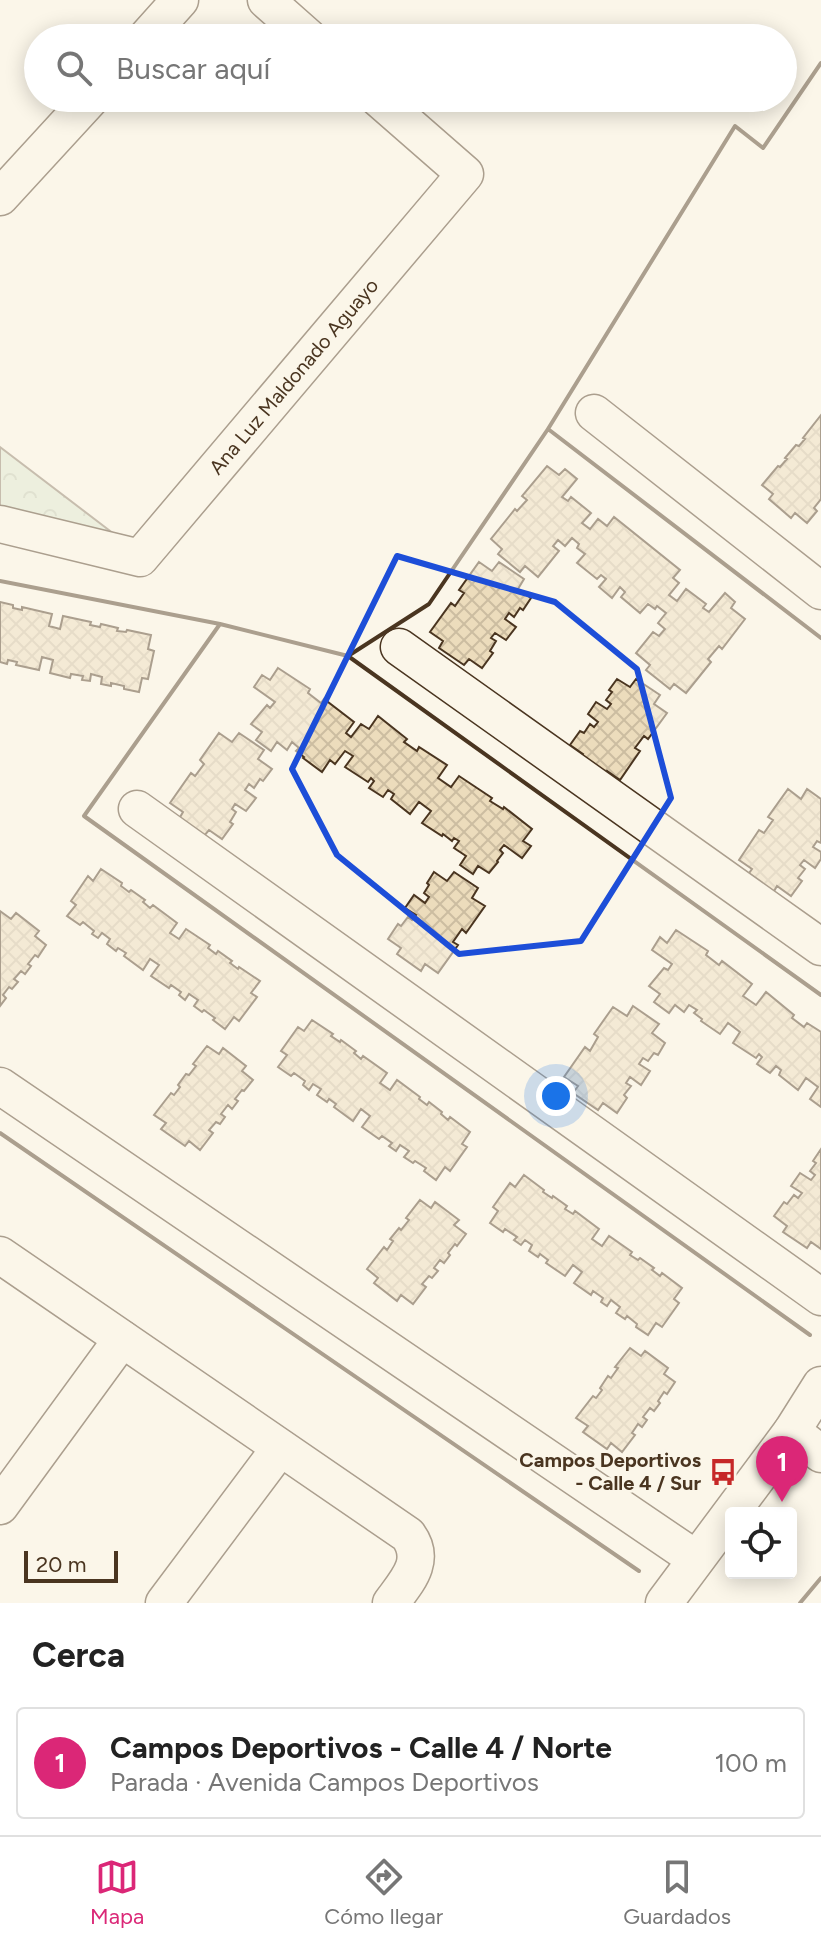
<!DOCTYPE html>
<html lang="es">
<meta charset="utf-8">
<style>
:root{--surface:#fff;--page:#f6f6f6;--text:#222;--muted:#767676;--line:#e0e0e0;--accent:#db2777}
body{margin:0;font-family:Figtree,sans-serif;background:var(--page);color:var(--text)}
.controls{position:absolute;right:24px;bottom:24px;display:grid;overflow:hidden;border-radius:8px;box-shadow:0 4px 20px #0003}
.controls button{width:72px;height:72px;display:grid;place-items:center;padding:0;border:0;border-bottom:2px solid var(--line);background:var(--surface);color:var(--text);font:40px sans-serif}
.scale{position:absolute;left:24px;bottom:20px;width:94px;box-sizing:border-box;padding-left:8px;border:4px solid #4a3520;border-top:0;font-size:22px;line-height:28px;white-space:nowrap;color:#4a3520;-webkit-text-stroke:6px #fbf6e9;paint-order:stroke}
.you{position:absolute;left:556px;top:1096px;width:28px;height:28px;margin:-20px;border:6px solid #fff;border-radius:50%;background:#1a73e8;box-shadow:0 0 0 12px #1a73e833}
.badge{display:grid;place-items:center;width:52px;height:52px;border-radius:50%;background:var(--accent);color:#fff;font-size:26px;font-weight:700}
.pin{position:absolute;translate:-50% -66px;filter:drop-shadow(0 2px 4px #0008)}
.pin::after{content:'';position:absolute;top:42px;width:28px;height:24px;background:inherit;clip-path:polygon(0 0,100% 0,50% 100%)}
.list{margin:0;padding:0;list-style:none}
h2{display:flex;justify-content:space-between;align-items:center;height:104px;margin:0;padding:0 32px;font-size:34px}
h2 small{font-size:26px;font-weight:400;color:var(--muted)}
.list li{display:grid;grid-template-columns:52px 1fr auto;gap:24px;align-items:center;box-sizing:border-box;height:112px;margin:0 16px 16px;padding:0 16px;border:2px solid var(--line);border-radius:8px}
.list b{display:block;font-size:30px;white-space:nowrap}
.list p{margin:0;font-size:26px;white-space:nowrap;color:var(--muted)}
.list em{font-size:26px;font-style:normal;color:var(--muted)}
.icon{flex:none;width:44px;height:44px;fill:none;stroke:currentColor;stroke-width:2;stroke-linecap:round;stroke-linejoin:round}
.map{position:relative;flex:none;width:821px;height:1603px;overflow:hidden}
.search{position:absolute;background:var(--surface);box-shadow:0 4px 20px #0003;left:24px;right:24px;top:24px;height:88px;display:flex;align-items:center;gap:20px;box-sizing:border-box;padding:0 28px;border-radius:44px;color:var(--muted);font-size:30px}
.sheet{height:232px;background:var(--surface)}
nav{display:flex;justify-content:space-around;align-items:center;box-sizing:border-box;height:112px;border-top:2px solid var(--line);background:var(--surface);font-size:22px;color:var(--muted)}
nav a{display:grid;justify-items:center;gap:4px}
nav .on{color:var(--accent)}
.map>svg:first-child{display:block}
.park{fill:url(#park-crowns);stroke:#887966;stroke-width:2}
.building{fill:url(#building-cross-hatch);stroke:#4a3520;stroke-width:2}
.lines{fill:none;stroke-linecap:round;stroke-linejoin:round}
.minor-casing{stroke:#4a3520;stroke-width:39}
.minor{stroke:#fbf6e9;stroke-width:36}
.wall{stroke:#4a3520;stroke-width:4}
.marked{fill:none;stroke:#1d4ed8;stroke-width:6;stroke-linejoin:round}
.labels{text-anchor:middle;stroke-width:6;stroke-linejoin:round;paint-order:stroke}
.street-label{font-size:20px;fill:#4a3520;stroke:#fbf6e9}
.poi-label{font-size:20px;font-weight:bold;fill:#4a3520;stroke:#fbf6e9;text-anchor:end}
</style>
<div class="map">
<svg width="821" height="1603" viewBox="0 0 821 1603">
<defs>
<pattern id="park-crowns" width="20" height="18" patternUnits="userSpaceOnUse" patternTransform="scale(2)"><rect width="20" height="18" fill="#dce7d0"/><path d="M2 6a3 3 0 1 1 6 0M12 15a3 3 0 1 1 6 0" fill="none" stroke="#bec7b2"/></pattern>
<pattern id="building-cross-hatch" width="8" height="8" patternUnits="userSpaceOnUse" patternTransform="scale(2)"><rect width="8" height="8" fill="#ecdcbc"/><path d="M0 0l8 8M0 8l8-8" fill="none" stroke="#ccbda1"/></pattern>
</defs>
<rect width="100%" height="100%" fill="#fbf6e9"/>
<!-- park -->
<path class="park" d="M 0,447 L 118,537 L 0,508 Z"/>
<!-- building -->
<path class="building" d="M 821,415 L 821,499 L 814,508 L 817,511 L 807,523 L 795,513 L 791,518 L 769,499 L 773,494 L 762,485 L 778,466 L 780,467 L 787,459 L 785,458 L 796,445 L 799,446 L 805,439 L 803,438 Z
M 547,466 L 559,475 L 565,469 L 577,479 L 562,497 L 568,501 L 571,497 L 591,513 L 582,523 L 590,529 L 598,519 L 607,526 L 614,517 L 680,570 L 673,578 L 679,583 L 669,595 L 677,601 L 686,589 L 706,604 L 703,608 L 709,612 L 725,593 L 735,602 L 731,608 L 745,619 L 722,649 L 719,646 L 708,659 L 711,662 L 686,693 L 674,684 L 670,689 L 646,670 L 650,665 L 636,653 L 653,632 L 659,636 L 665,629 L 658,623 L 666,613 L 657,606 L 655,609 L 648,604 L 640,613 L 621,597 L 625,592 L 620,587 L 612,598 L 599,587 L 606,579 L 601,575 L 597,579 L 577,563 L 585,554 L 577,548 L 579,544 L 572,538 L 565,546 L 558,540 L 553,546 L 559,551 L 538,577 L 525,566 L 520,572 L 498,554 L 502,549 L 491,539 L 515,509 L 517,511 L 527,500 L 522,496 Z
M 479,562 L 492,571 L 499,562 L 524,579 L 518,589 L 531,598 L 523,610 L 520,608 L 514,617 L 509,613 L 505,619 L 516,627 L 506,640 L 495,633 L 491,638 L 496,641 L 490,651 L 493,653 L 482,668 L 469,659 L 464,665 L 439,648 L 443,641 L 430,632 L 451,603 L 455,606 L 464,593 L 459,590 Z
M 0,602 L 13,605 L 13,608 L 22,610 L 22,607 L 52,614 L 49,626 L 60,629 L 63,616 L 91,622 L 90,625 L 100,627 L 101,624 L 118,628 L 117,631 L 126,632 L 127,630 L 151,635 L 148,649 L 154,651 L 148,679 L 142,678 L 139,692 L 124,689 L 124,686 L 111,683 L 111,686 L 101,684 L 102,677 L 91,674 L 90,681 L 82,680 L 83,676 L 71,674 L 70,678 L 50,673 L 53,660 L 42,657 L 39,670 L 16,665 L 17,662 L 8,660 L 7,664 L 0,662 Z
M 278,668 L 310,689 L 308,693 L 321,703 L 324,699 L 354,722 L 346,733 L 351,737 L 361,724 L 369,729 L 378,716 L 407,739 L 404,742 L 417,751 L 419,747 L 447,765 L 438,778 L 451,787 L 459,776 L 492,798 L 490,801 L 503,809 L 504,807 L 532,829 L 523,841 L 531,846 L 522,858 L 504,845 L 500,850 L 503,853 L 497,861 L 498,862 L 489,873 L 478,866 L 473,874 L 460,865 L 466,856 L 454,848 L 459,841 L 454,838 L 452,841 L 443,834 L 442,836 L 422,823 L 431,811 L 419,802 L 410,814 L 391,799 L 394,794 L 388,790 L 383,797 L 369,788 L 374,781 L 371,778 L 368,782 L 345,767 L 353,756 L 345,751 L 335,764 L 330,760 L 322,772 L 303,758 L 304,757 L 296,751 L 299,748 L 292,742 L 287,750 L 277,742 L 271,751 L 256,740 L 262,732 L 251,724 L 267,705 L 270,708 L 275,702 L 254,687 L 262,675 L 270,680 Z
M 617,679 L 630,687 L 636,679 L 660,695 L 654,704 L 667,713 L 648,739 L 644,736 L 635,748 L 640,751 L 620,780 L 607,771 L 603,777 L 579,761 L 583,754 L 570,745 L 580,731 L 584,733 L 590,724 L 594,727 L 598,722 L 588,714 L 596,702 L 607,709 L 611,704 L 606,700 L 612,692 L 609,690 Z
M 219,733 L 232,742 L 239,733 L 264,750 L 258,759 L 272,769 L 263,781 L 260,779 L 254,788 L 249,784 L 245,790 L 256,798 L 246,811 L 235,804 L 232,809 L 236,812 L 230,822 L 233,824 L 222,839 L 209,830 L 204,836 L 179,819 L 183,812 L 170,803 L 191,773 L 195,776 L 204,764 L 200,760 Z
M 788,789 L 801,799 L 807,789 L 821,799 L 821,843 L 817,841 L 813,847 L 821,852 L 821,859 L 815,868 L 804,860 L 800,865 L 805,869 L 798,878 L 802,881 L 791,896 L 777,886 L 773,893 L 747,876 L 752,869 L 739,860 L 759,830 L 764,833 L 773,820 L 768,817 Z
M 101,869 L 122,883 L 121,886 L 129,892 L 131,890 L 145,900 L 143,902 L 150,908 L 153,905 L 177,923 L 170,933 L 179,939 L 186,929 L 210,945 L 208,948 L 216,954 L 218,951 L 232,961 L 230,963 L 238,969 L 239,967 L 260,981 L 251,993 L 257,997 L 239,1021 L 234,1017 L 225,1029 L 213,1020 L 215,1018 L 204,1010 L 202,1012 L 194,1006 L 198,1000 L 189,994 L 185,1000 L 179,995 L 181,992 L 171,985 L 169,988 L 151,976 L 159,965 L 150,959 L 143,970 L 124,956 L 126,953 L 118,948 L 116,951 L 107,944 L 110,939 L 102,933 L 98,938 L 92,934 L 94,931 L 83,922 L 80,925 L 67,916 L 76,905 L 71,901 L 88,876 L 93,881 Z
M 434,872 L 447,881 L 454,872 L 478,888 L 472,898 L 485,906 L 466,933 L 462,929 L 453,942 L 458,945 L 438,973 L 425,964 L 421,971 L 397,954 L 401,948 L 388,939 L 398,924 L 401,926 L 408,917 L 412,920 L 416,915 L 405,908 L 414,895 L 425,903 L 429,897 L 424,893 L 429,885 L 427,883 Z
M 0,911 L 11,919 L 16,913 L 39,931 L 35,936 L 46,945 L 38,957 L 35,955 L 28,964 L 31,966 L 25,974 L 21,971 L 14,979 L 18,982 L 12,989 L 9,987 L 3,995 L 6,998 L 0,1006 Z
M 676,930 L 708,951 L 706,955 L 719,965 L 722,961 L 752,984 L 743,996 L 756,1005 L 766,992 L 794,1015 L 792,1018 L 804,1027 L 807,1023 L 821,1032 L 821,1107 L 810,1099 L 818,1087 L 806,1078 L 798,1090 L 779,1075 L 781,1070 L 776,1066 L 770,1073 L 757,1064 L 762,1057 L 759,1054 L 756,1058 L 733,1043 L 740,1032 L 728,1023 L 720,1034 L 701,1021 L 702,1019 L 694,1013 L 697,1010 L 689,1005 L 684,1012 L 675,1005 L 669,1013 L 654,1002 L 660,994 L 649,986 L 664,968 L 668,970 L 672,964 L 652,950 L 660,937 L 667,943 Z
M 633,1006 L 659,1024 L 652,1033 L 665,1043 L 658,1055 L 654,1053 L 648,1061 L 643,1058 L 639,1064 L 650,1071 L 641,1085 L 630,1077 L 626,1083 L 631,1086 L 624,1095 L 627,1098 L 617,1113 L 603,1103 L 598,1110 L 573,1093 L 578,1086 L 564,1077 L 585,1047 L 590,1051 L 598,1037 L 594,1034 L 613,1007 L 627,1016 Z
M 312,1020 L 333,1034 L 331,1036 L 340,1042 L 341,1040 L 356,1051 L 354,1053 L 361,1059 L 363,1056 L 387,1073 L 380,1083 L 390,1090 L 397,1080 L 420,1097 L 419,1099 L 427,1105 L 429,1102 L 442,1112 L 441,1114 L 448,1120 L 450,1117 L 470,1132 L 462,1144 L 467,1147 L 450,1171 L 445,1167 L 436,1180 L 424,1171 L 426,1168 L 415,1161 L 413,1163 L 404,1157 L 409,1151 L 400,1145 L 396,1151 L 389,1146 L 392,1143 L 382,1136 L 379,1139 L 362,1127 L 370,1116 L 361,1109 L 353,1121 L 334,1107 L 336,1104 L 329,1099 L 327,1102 L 317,1095 L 321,1089 L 313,1084 L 309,1090 L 303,1085 L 305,1081 L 294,1073 L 291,1076 L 278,1067 L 287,1055 L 281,1051 L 298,1027 L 304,1031 Z
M 207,1046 L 219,1054 L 223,1048 L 246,1066 L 242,1071 L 253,1080 L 244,1091 L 242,1090 L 235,1099 L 238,1101 L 232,1109 L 228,1105 L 221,1114 L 225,1117 L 220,1124 L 216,1122 L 209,1130 L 213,1133 L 200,1150 L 189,1141 L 185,1146 L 161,1129 L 166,1123 L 154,1115 L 171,1093 L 174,1095 L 180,1087 L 178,1085 L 186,1074 L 189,1075 L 196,1066 L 193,1064 Z
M 821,1149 L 821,1249 L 811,1242 L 807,1248 L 783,1232 L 787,1226 L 774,1216 L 784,1202 L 787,1204 L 794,1195 L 798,1198 L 802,1193 L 791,1186 L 800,1173 L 811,1180 L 815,1175 L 810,1171 L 816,1163 L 813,1161 Z
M 524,1175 L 544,1190 L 543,1192 L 552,1198 L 553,1196 L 567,1206 L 565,1209 L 573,1214 L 575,1211 L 599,1229 L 592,1239 L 602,1246 L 609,1236 L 632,1252 L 630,1255 L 638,1260 L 640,1258 L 654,1268 L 652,1270 L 660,1276 L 662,1273 L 682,1288 L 674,1299 L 679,1303 L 662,1327 L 656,1323 L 648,1335 L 636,1327 L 637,1324 L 627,1316 L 625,1319 L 616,1313 L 620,1307 L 611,1300 L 607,1306 L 601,1302 L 603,1298 L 593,1291 L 591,1295 L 574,1283 L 582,1272 L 573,1265 L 565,1276 L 546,1263 L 548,1260 L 540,1254 L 538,1257 L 529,1251 L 532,1245 L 525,1240 L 521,1245 L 514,1240 L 517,1237 L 505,1229 L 503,1232 L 490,1223 L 498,1211 L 493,1207 L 510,1183 L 515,1187 Z
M 420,1200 L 431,1208 L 435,1202 L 459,1220 L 454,1225 L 466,1234 L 457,1246 L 455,1244 L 448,1253 L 450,1255 L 444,1263 L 440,1260 L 434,1268 L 438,1271 L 432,1278 L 429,1276 L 422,1284 L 426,1287 L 413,1304 L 401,1295 L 397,1301 L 374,1283 L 378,1278 L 367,1269 L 384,1247 L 387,1250 L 393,1241 L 390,1239 L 399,1228 L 401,1230 L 409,1220 L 406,1218 Z
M 630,1348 L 641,1356 L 645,1351 L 668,1368 L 664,1374 L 675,1382 L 667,1394 L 664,1392 L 658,1401 L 660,1403 L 654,1411 L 650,1408 L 643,1417 L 647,1420 L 642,1427 L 638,1424 L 632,1433 L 635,1435 L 622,1452 L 611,1443 L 607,1449 L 583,1432 L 588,1426 L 576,1418 L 593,1396 L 596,1398 L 602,1390 L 600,1388 L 608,1376 L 611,1378 L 618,1368 L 615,1367 Z"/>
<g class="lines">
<!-- minor casing -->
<g class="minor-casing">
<g id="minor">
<path d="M 266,0 L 309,38"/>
<path d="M 146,38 L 180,0"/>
<path d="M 0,197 L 91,98"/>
<path d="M 594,413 L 821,591"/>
<path id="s1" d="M 0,524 L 140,558 L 465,174 L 378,98"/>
<path d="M 399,647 L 821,947"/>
<path d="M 137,809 L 821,1297"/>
<path d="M 0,1086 L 696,1559"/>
<path d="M 0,1255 L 408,1535 C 427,1561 407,1581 391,1603"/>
<path d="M 792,1431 L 821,1454"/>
<path d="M 0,1506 L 122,1339"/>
<path d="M 164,1603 L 280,1448"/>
<path d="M 664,1603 L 792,1431 L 821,1385"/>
</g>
</g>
<!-- minor -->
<use href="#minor" class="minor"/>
<!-- wall -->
<path class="wall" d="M 548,429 L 821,638
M 0,581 L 220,624 L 348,656 L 429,604 L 548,429 L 735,126 L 763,148 L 821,63
M 220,624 L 84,816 L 810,1335
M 348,656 L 821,995
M 0,1133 L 639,1571
M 800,1603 L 821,1578"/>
</g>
<!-- marked area -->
<path d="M0 0H821V1603H0ZM 397,556 L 555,602 L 637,669 L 671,798 L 581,941 L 459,954 L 337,855 L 292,769 Z" fill="#fbf6e9" fill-opacity=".55" fill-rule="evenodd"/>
<path class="marked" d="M 397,556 L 555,602 L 637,669 L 671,798 L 581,941 L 459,954 L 337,855 L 292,769 Z"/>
<!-- icons -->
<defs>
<g id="bus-bare" transform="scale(2.16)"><path d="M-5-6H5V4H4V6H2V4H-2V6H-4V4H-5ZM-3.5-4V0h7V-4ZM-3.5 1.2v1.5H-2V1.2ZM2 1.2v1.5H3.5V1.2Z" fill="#c62828" stroke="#fbf6e9" stroke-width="2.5" paint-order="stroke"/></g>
</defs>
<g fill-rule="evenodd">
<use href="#bus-bare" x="723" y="1472"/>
</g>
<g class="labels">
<!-- street labels -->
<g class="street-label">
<text dy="7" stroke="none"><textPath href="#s1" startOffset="382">Ana Luz Maldonado Aguayo</textPath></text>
</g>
<!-- poi labels -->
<g class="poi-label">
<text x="701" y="1467">Campos Deportivos<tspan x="701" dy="23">- Calle 4 / Sur</tspan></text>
</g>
</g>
</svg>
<div class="controls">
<button><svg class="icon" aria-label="locate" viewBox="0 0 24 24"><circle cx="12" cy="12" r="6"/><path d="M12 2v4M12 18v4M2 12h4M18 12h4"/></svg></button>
</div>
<div class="scale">20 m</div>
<div class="you"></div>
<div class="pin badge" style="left:782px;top:1502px">1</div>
<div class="search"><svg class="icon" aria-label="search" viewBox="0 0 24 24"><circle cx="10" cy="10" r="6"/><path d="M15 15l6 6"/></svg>Buscar aquí</div>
</div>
<section class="sheet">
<h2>Cerca<small></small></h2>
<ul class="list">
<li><span class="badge">1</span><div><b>Campos Deportivos - Calle 4 / Norte</b><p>Parada · Avenida Campos Deportivos</p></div><em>100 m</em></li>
</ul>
</section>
<nav>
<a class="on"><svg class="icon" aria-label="map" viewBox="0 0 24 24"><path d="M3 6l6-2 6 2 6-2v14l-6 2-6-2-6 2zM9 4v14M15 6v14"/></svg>Mapa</a>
<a><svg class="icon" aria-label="directions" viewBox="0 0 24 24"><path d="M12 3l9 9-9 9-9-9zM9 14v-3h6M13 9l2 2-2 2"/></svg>Cómo llegar</a>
<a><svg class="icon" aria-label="saved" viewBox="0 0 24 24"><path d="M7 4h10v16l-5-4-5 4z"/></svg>Guardados</a>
</nav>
